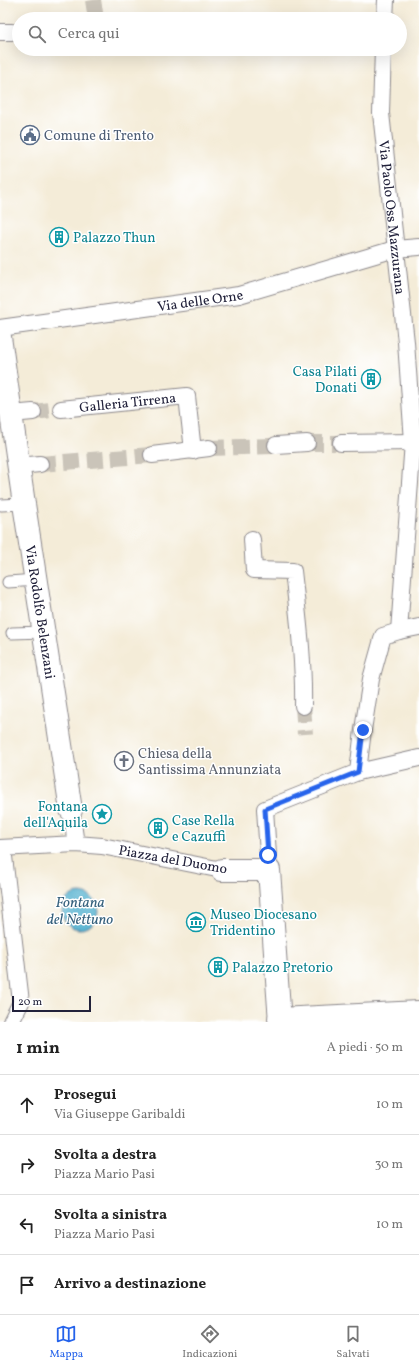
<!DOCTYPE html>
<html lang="it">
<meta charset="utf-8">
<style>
:root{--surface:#fff;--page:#f6f6f6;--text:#222;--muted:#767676;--line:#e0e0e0;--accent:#2563eb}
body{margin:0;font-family:Vollkorn,serif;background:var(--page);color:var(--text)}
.scale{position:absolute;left:12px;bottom:10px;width:79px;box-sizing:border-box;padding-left:4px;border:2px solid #22223b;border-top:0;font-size:11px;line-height:14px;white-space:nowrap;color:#22223b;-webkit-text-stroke:3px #fff;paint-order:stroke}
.stop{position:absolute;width:12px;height:12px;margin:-9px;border:3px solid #2563eb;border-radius:50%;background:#fff}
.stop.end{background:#2563eb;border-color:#fff;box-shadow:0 1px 4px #0008}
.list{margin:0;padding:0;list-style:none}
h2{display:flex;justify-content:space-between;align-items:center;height:52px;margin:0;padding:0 16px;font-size:17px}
h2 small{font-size:13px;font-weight:400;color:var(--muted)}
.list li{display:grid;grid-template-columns:26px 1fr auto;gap:12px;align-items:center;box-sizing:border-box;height:60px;padding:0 16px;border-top:1px solid var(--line)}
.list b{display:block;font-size:15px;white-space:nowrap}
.list p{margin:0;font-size:13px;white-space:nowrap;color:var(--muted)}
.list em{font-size:13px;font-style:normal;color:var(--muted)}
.icon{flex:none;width:22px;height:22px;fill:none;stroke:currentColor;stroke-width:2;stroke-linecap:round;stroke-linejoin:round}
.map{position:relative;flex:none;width:419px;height:1022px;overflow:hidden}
.search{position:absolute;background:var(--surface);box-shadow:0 4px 16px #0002;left:12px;right:12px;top:12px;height:44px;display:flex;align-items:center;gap:10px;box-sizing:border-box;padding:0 14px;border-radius:22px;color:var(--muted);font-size:15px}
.sheet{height:292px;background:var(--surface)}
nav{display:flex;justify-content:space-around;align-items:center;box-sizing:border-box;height:56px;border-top:1px solid var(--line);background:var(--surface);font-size:11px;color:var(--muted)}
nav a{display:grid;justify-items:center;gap:2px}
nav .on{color:var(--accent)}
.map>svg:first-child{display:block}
.water{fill:#4fafce;stroke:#386884}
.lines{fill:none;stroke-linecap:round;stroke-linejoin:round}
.pedestrian-tunnel{stroke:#cac4b9;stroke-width:16;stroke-dasharray:16 8;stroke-linecap:butt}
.service-casing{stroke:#8b878a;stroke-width:13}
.pedestrian-casing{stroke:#8b878a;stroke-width:18}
.minor-casing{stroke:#8b878a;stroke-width:24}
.service{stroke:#fff;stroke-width:11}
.pedestrian{stroke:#fff;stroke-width:16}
.minor{stroke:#fff;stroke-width:22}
.route{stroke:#2563eb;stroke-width:5}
.labels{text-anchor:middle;stroke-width:3;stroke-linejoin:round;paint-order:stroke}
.service-label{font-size:14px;fill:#4e5e75;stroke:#fff;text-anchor:start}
.street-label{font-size:14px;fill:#22223b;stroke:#fff}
.culture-label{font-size:14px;fill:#0d838f;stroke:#fff;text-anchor:start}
.worship-label{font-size:14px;fill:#5b616d;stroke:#fff;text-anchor:start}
.water-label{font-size:15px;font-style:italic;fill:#36617d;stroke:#fff}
</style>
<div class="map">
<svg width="419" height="1022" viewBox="0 0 419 1022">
<rect width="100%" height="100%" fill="#fff"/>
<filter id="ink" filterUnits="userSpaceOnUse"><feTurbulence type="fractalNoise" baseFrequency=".025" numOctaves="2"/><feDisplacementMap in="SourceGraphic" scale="8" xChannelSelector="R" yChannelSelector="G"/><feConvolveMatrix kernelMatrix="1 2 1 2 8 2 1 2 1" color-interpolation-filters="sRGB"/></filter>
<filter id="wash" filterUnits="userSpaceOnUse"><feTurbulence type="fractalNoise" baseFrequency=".012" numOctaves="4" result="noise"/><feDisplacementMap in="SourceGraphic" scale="16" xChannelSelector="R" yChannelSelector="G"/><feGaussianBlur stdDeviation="0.9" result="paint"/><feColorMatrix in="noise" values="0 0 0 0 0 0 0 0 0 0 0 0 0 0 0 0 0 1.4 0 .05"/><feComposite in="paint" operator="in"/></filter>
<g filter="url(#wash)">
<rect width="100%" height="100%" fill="#f4ecd8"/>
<!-- water -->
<path class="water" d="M62 911a18 18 0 1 1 36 0a18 18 0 1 1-36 0Z"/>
</g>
<g filter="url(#ink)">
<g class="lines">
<!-- pedestrian-tunnel -->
<path class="pedestrian-tunnel" d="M 93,0 L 96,19
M 33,412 L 61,409
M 307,443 L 341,443
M 209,448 L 273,446
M 40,464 L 152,455
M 303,706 L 305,734"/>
<!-- service casing -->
<g class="service-casing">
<path id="service" d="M 1,505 L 24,504
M 8,582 L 36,580
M 12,633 L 44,632"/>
</g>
<!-- pedestrian casing -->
<g class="pedestrian-casing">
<g id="pedestrian">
<path d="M 385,19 L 386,0"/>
<path d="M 0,32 L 12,32"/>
<path id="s1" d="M 383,49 L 381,113 L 406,342 L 413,442 L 399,631"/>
<path id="s2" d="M 0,328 L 239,295 L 395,249 L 419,247"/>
<path id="s3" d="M 61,409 L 187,396 L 193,451"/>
<path d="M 11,414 L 33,412"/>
<path d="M 341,443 L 413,442"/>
<path d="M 276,445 L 307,443"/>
<path d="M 152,455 L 209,448"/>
<path d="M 29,465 L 40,464"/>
<path d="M 252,539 L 254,570 L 293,571 C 298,616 304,661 303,706"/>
<path d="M 358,772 L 419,758"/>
<path d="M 71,810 L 76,844"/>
<path d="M 0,848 L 76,844 L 102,846 L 222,870"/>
<path d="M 3,848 L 21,1002 L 11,1022"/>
<path d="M 269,870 L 265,809 L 358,772 L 363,730 L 371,679 L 383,636 L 399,631 L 419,627"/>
</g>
</g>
<!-- minor casing -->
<g class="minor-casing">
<g id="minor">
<path id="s4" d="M 0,337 L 24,504 L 71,810"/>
<path d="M 222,870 L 269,870 L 280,1022"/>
<path d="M 279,1019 L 419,1012"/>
</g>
</g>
<!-- service -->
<use href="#service" class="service"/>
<!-- pedestrian -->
<use href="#pedestrian" class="pedestrian"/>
<!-- minor -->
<use href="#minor" class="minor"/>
</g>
</g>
<g class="lines" filter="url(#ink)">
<!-- route -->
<path class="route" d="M 268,855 L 265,809 L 358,772 L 363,730"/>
</g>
<!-- icons -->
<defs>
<g id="civic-ring" transform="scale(1)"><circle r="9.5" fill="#fff" stroke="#5c6f8a" stroke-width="1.5"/><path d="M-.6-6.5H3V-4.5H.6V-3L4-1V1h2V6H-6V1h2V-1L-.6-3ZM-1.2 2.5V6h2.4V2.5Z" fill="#5c6f8a"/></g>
<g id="building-ring" transform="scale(1)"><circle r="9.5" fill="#fff" stroke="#0f9aa8" stroke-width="1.5"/><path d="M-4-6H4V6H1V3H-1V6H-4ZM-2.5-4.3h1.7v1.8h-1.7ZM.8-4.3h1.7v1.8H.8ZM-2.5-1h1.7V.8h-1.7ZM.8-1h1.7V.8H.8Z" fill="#0f9aa8"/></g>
<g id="church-ring" transform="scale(1)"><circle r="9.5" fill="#fff" stroke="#6b7280" stroke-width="1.5"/><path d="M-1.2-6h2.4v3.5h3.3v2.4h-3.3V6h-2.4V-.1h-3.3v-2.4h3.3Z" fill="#6b7280"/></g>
<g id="sight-ring" transform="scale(1)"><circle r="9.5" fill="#fff" stroke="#0f9aa8" stroke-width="1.5"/><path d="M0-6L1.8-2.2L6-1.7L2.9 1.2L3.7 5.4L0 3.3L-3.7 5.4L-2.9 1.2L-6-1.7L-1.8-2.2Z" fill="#0f9aa8"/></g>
<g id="museum-ring" transform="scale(1)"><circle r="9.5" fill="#fff" stroke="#0f9aa8" stroke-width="1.5"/><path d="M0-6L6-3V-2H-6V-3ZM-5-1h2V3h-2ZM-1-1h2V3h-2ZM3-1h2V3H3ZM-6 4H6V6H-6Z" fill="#0f9aa8"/></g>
</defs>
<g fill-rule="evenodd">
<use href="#civic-ring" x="30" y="135"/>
<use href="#building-ring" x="59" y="237"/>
<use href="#building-ring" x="371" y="379"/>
<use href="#church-ring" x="124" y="761"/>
<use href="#sight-ring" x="102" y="814"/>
<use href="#building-ring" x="158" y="828"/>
<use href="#museum-ring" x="196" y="922"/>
<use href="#building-ring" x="218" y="967"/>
</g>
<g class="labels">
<!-- service labels -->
<g class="service-label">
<text x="44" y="140">Comune di Trento</text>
</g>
<!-- street labels -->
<g class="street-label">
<text dy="5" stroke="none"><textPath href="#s1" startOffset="169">Via Paolo Oss Mazzurana</textPath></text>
<text dy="5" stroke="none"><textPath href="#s2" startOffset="202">Via delle Orne</textPath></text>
<text dy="5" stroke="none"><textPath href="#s3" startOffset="67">Galleria Tirrena</textPath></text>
<text dy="5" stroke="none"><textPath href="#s4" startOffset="278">Via Rodolfo Belenzani</textPath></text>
<text transform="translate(173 859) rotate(10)" y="5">Piazza del Duomo</text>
</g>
<!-- culture labels -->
<g class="culture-label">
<text x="73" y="242">Palazzo Thun</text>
<text x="357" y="376" text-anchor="end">Casa Pilati<tspan x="357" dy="16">Donati</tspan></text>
<text x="88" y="811" text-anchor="end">Fontana<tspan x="88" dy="16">dell'Aquila</tspan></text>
<text x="172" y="825">Case Rella<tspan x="172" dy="16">e Cazuffi</tspan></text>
<text x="210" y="919">Museo Diocesano<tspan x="210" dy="16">Tridentino</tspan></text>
<text x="232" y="972">Palazzo Pretorio</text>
</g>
<!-- worship labels -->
<g class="worship-label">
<text x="138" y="758">Chiesa della<tspan x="138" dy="16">Santissima Annunziata</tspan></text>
</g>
<!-- water labels -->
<g class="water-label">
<text x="80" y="907">Fontana<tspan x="80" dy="17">del Nettuno</tspan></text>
</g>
</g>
</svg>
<div class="scale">20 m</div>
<div class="stop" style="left:268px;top:855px"></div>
<div class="stop end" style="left:363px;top:730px"></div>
<div class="search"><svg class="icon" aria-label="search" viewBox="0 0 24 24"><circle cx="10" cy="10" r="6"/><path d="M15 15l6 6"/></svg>Cerca qui</div>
</div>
<section class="sheet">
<h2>1 min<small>A piedi · 50 m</small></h2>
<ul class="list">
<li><svg class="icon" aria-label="ahead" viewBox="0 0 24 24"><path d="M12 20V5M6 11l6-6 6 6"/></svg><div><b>Prosegui</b><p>Via Giuseppe Garibaldi</p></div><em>10 m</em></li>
<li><svg class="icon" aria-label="right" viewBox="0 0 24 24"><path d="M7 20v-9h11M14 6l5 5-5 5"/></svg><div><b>Svolta a destra</b><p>Piazza Mario Pasi</p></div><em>30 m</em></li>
<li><svg class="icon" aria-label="left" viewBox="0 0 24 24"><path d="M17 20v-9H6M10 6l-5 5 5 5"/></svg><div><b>Svolta a sinistra</b><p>Piazza Mario Pasi</p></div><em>10 m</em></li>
<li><svg class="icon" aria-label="arrive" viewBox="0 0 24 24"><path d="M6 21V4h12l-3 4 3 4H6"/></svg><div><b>Arrivo a destinazione</b></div></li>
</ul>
</section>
<nav>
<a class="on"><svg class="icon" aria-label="map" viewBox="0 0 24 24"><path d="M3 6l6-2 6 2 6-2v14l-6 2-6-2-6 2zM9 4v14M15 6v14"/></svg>Mappa</a>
<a><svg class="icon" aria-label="directions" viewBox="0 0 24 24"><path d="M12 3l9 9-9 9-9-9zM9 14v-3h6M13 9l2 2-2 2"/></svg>Indicazioni</a>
<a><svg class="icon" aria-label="saved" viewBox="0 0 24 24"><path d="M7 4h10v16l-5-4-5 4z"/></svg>Salvati</a>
</nav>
